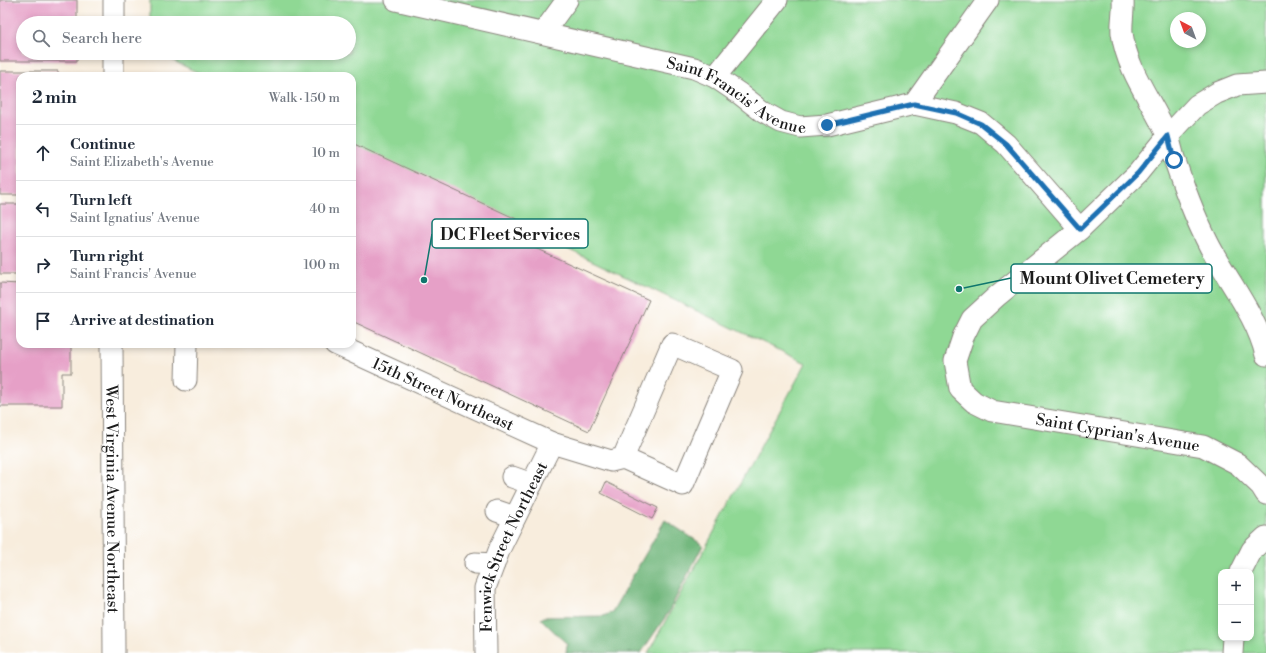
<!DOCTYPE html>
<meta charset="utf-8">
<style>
:root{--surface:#fff;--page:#f2f2f3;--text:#1f2937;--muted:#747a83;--line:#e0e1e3}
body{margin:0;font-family:"Libre Bodoni",serif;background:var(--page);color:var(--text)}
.controls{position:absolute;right:12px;bottom:12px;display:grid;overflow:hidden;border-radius:8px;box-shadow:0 2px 6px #0003}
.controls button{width:36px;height:36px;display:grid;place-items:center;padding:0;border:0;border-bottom:1px solid var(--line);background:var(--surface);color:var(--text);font:20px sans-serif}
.compass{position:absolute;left:1170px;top:12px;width:36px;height:36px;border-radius:50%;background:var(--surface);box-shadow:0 2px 6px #0003;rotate:319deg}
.stop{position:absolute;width:12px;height:12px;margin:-9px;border:3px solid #1f6fb2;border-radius:50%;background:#fff}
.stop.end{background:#1f6fb2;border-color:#fff;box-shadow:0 1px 4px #0008}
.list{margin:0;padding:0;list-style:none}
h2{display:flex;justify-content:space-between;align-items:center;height:52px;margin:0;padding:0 16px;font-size:17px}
h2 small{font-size:13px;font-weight:400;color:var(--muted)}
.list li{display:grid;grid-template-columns:26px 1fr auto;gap:12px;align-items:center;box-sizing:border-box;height:56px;padding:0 16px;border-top:1px solid var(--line)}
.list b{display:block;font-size:15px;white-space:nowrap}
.list p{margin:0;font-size:13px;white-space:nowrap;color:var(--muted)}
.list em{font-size:13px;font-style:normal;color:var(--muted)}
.icon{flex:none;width:22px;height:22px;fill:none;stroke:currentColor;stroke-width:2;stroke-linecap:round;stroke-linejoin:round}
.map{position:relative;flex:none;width:1266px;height:653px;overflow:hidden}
.search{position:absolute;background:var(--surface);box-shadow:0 2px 6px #0003;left:16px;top:16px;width:340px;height:44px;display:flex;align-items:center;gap:10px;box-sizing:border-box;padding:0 14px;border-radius:22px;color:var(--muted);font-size:15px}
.panel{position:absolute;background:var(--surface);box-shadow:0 2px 6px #0003;left:16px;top:72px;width:340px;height:276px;border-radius:12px}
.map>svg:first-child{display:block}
.green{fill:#8fd894;stroke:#567a58;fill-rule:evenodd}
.forest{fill:#73b87e;stroke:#486a4d}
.building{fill:#e6a0c7}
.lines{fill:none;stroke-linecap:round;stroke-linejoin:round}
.minor-casing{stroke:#8a847c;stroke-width:23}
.minor{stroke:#fff;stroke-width:21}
.route{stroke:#1f6fb2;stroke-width:5}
.labels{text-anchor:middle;stroke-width:3.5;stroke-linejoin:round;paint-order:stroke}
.street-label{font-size:16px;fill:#1c1c1c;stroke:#fff}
.leader{fill:none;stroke:#0f766e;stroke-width:1.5}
.callout-dot{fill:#0f766e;stroke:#fff;stroke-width:1.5}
.callout{fill:#fff;stroke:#0f766e;stroke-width:1.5}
.callout-label{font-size:17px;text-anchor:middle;font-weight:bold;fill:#1c1c1c}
</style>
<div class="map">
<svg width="1266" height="653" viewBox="0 0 1266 653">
<rect width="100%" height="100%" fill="#fff"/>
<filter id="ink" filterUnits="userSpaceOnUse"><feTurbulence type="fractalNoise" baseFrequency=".025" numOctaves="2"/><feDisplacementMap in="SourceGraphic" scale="8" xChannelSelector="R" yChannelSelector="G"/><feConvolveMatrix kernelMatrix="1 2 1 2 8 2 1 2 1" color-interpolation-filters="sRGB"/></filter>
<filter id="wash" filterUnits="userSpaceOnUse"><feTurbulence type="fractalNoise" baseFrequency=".012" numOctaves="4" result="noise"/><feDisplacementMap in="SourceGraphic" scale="16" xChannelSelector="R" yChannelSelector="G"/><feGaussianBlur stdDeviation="0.9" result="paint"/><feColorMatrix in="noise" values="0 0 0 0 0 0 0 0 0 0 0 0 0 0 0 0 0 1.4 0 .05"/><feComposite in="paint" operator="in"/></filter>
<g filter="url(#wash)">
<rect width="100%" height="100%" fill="#f8eddd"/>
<!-- green -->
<path class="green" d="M 150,0 L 1266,0 L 1266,653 L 648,653 L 806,363 L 352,146 L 352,76 L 205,76 L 157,53 L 349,53 L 349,23 L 150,23 ZM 1176,18 L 1200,18 L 1200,42 L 1176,42 ZM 1221,572 L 1251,572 L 1251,638 L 1221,638 Z"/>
<!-- forest -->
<path class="forest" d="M 665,520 L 703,545 L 668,613 L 641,653 L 566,653 L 567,644 L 541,619 L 544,617 L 604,616 L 612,612 Z"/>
<g id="blocks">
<!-- building -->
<path class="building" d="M 0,0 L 77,0 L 77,23 L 23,23 L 23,53 L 77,53 L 77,61 L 0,61 Z
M 0,71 L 58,71 L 58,76 L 20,76 L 20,195 L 0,195 Z
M 352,143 L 523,222 L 515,239 L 649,300 L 589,431 L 352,321 Z
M 0,204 L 20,204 L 20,274 L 0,274 Z
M 0,283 L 20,284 L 20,344 L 71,344 L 71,373 L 62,373 L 62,406 L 0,406 Z
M 606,482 L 658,508 L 652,519 L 601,493 Z"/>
</g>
</g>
<g filter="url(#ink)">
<use href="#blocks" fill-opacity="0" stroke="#8a847c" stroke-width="1"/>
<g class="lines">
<!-- minor casing -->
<g class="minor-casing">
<g id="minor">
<path id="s1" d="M 396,0 L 694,68 L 715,77 L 740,94 L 763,112 L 781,122 L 800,127 L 827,125 L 914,104 L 956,113 L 981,123 L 1006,144 L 1080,229"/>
<path d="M 1123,0 C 1124,11 1121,22 1122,33 C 1127,71 1152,101 1167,135 C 1171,143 1172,153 1175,161 C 1186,194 1198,226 1215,256 C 1233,288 1257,318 1266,355"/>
<path d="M 114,23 L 114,0"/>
<path d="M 543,33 L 567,0"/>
<path d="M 113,76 L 113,53"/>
<path d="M 715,77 L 777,0"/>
<path id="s2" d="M 1266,83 L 1237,85 L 1217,93 L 1197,105 L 1168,136 L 1138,173 L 1080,229 L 997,296 L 972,319 L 963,337 L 955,361 L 960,389 L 974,402 L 992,411 L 1203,446 L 1238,464 L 1261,486 L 1266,494"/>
<path d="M 914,104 L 988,0"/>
<path id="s3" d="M 112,344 L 114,653"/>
<path id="s4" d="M 335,344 L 552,443 L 611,461 L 623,458 L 683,485 L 732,370 L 672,344 L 623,458"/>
<path d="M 186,380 L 187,344"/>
<path d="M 512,477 L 532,484"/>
<path d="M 497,511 L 515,517"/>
<path d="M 475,563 L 494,564"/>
<path d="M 1241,572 L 1252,550 L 1266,537"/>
<path id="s5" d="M 486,653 L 485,588 L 500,548 L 552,443"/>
<path d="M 1232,653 L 1233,638"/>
</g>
</g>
<!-- minor -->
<use href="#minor" class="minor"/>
</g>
</g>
<g class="lines" filter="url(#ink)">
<!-- route -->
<path class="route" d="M 827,125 L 914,104 L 956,113 L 981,124 L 1006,144 L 1080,229 L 1138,173 L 1168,136 L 1174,160"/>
</g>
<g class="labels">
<!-- street labels -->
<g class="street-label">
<text dy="6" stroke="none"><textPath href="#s1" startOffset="356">Saint Francis' Avenue</textPath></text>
<text dy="6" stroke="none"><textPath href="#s4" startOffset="119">15th Street Northeast</textPath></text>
<text dy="6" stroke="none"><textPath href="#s2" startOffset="626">Saint Cyprian's Avenue</textPath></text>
<text dy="6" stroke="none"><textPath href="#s3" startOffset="155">West Virginia Avenue Northeast</textPath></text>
<text dy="6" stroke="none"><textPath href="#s5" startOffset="112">Fenwick Street Northeast</textPath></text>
</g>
</g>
<!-- callouts -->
<path class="leader" d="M424 280L432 234M959 289L1011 278"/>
<g class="callout-dot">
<circle cx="424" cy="280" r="4"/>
<circle cx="959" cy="289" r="4"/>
</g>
<g class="callout">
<rect x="432" y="219" width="156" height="29" rx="4"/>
<rect x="1011" y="264" width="201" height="29" rx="4"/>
</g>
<g class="callout-label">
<text x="510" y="240">DC Fleet Services</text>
<text x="1112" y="284">Mount Olivet Cemetery</text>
</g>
</svg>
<div class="controls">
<button>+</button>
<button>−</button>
</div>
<svg class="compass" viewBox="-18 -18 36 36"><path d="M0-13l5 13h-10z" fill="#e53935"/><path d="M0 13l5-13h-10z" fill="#747a83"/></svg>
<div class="stop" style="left:1174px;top:160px"></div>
<div class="stop end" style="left:827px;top:125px"></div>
<div class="search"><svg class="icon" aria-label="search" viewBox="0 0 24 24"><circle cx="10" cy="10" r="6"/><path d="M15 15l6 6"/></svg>Search here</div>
<section class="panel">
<h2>2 min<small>Walk · 150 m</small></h2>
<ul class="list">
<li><svg class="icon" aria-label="ahead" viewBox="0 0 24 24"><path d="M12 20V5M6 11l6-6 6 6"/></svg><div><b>Continue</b><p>Saint Elizabeth's Avenue</p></div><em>10 m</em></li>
<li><svg class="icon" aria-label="left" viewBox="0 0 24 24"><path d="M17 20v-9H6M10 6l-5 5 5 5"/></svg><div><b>Turn left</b><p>Saint Ignatius' Avenue</p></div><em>40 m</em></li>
<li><svg class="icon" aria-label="right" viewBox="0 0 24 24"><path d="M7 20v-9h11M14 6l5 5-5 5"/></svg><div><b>Turn right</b><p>Saint Francis' Avenue</p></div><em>100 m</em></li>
<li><svg class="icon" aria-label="arrive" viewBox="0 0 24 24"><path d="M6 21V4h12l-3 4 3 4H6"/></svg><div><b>Arrive at destination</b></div></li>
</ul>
</section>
</div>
